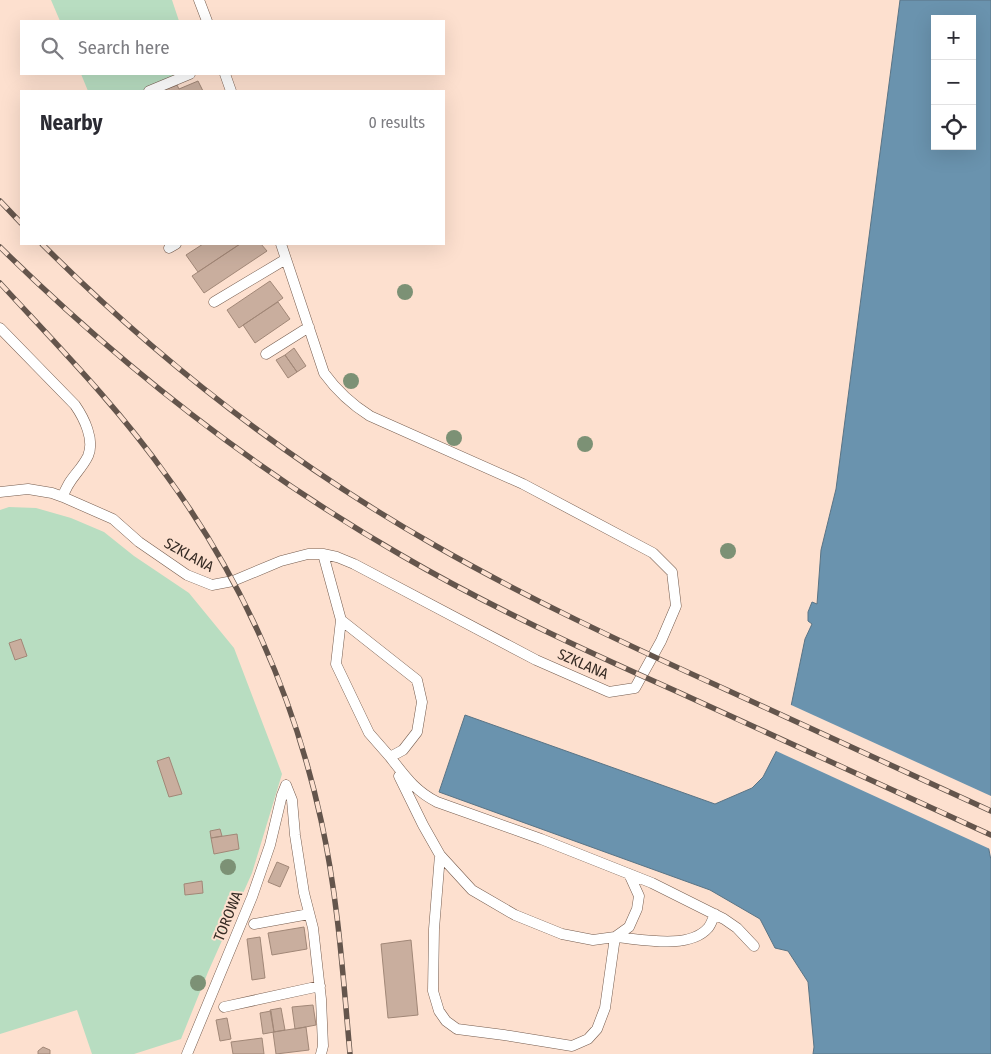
<!DOCTYPE html>
<meta charset="utf-8">
<style>
:root{--surface:#fff;--page:#f7f7f7;--text:#2b2b33;--muted:#7c7c81;--line:#e1e1e2}
body{margin:0;font-family:"Fira Sans Condensed",sans-serif;background:var(--page);color:var(--text)}
.controls{position:absolute;right:15px;top:15px;display:grid;overflow:hidden;border-radius:0px;box-shadow:0 5px 20px #0002}
.controls button{width:45px;height:45px;display:grid;place-items:center;padding:0;border:0;border-bottom:1px solid var(--line);background:var(--surface);color:var(--text);font:25px sans-serif}
.list{margin:0;padding:0;list-style:none}
h2{display:flex;justify-content:space-between;align-items:center;height:65px;margin:0;padding:0 20px;font-size:21px}
h2 small{font-size:16px;font-weight:400;color:var(--muted)}
.icon{flex:none;width:28px;height:28px;fill:none;stroke:currentColor;stroke-width:2;stroke-linecap:round;stroke-linejoin:round}
.map{position:relative;flex:none;width:991px;height:1054px;overflow:hidden}
.search{position:absolute;background:var(--surface);box-shadow:0 5px 20px #0002;left:20px;top:20px;width:425px;height:55px;display:flex;align-items:center;gap:12px;box-sizing:border-box;padding:0 18px;border-radius:0px;color:var(--muted);font-size:19px}
.panel{position:absolute;background:var(--surface);box-shadow:0 5px 20px #0002;left:20px;top:90px;width:425px;height:155px;border-radius:0px}
.map>svg:first-child{display:block}
.green{fill:#b8ddc1}
.water{fill:#6a93ae;stroke:#5a7485;fill-rule:evenodd}
.pier{fill:#fde0cf}
.building{fill:#c9ae9e;stroke:#a18777}
.lines{fill:none;stroke-linecap:round;stroke-linejoin:round}
.lane-casing{stroke:#755c4e;stroke-width:11}
.lane{stroke:#fff;stroke-width:10}
.rail-casing{stroke:#64554c;stroke-width:5.5}
.rail{stroke:#fde0cf;stroke-width:4;stroke-dasharray:11;stroke-linecap:butt}
.tree{fill:#7c9175}
.labels{text-anchor:middle;stroke-width:4;stroke-linejoin:round;paint-order:stroke}
.street-label{font-size:15px;fill:#362b24;stroke:#fde0cf}
</style>
<div class="map">
<svg width="991" height="1054" viewBox="0 0 991 1054">
<rect width="100%" height="100%" fill="#fde0cf"/>
<!-- green -->
<path class="green" d="M 51,0 L 172,0 L 179,21 L 60,21 Z
M 81,74 L 177,74 L 149,91 L 88,91 Z
M 9,507 L 36,508 L 71,518 L 104,532 L 134,556 L 189,593 L 234,648 L 282,774 L 252,873 L 208,972 L 181,1039 L 134,1054 L 92,1054 L 77,1010 L 0,1034 L 0,510 Z"/>
<!-- water -->
<path class="water" d="M 900,0 L 991,0 L 991,793 L 988,845 L 991,860 L 991,1054 L 813,1054 L 814,1047 L 808,982 L 788,951 L 775,948 L 760,919 L 710,890 L 439,792 L 465,715 L 715,804 L 752,788 L 763,777 L 779,746 L 790,711 L 805,639 L 812,624 L 808,621 L 808,612 L 812,602 L 817,604 L 821,550 L 836,489 ZM 935,19 L 972,19 L 972,146 L 935,146 Z"/>
<!-- pier -->
<path class="pier" d="M 789,704 L 991,796 L 990,849 L 774,750 Z"/>
<!-- building -->
<path class="building" d="M 198,81 L 203,91 L 162,91 L 177,85 L 179,89 Z
M 203,244 L 240,244 L 198,272 L 186,255 Z
M 240,244 L 261,244 L 267,251 L 204,293 L 192,276 Z
M 270,281 L 283,298 L 239,328 L 227,310 Z
M 278,302 L 290,319 L 255,343 L 243,325 Z
M 294,348 L 306,366 L 297,372 L 285,355 Z
M 285,355 L 297,372 L 288,378 L 276,360 Z
M 21,639 L 27,656 L 15,660 L 9,643 Z
M 169,757 L 182,794 L 169,797 L 157,761 Z
M 220,829 L 222,836 L 211,838 L 210,831 Z
M 237,834 L 239,849 L 214,854 L 211,838 Z
M 277,862 L 289,867 L 280,887 L 268,882 Z
M 202,881 L 203,893 L 185,895 L 184,884 Z
M 304,927 L 307,949 L 272,955 L 268,933 Z
M 260,937 L 265,978 L 252,980 L 247,939 Z
M 411,940 L 418,1015 L 388,1018 L 381,944 Z
M 313,1005 L 316,1025 L 295,1029 L 292,1007 Z
M 281,1008 L 285,1030 L 274,1032 L 270,1010 Z
M 271,1011 L 274,1032 L 263,1034 L 260,1013 Z
M 227,1018 L 231,1039 L 220,1041 L 216,1020 Z
M 306,1027 L 309,1050 L 276,1054 L 273,1032 Z
M 262,1038 L 264,1054 L 233,1054 L 231,1042 Z
M 43,1047 L 50,1050 L 50,1054 L 38,1054 L 38,1051 Z"/>
<g class="lines">
<!-- lane casing -->
<g class="lane-casing">
<path id="lane" d="M 199,0 L 207,21
M 225,74 L 231,91
M 149,91 L 190,74
M 169,248 L 176,244
M 214,302 L 286,259
M 0,328 L 75,405 C 84,418 95,440 88,456 C 81,471 67,480 63,497
M 266,354 L 309,327
M 0,492 L 28,489 L 52,493 L 63,497 L 113,519 L 139,542 L 187,575 L 212,585 L 233,581 L 281,561 L 308,554 L 323,554 L 337,557 L 354,564 L 536,660 L 609,692 L 635,688 L 661,641 L 676,606 L 672,572 L 653,553 L 523,484 L 370,416 C 351,404 337,391 324,373 L 281,244
M 323,554 L 341,620 L 336,664 L 369,733 L 390,757 L 403,750 L 417,732 L 422,702 L 417,680 L 341,620
M 390,757 C 405,776 415,791 437,802 L 541,839 L 652,883 L 724,919 L 737,928 L 754,946
M 399,776 L 423,825 L 440,855 L 472,890 L 515,915 L 562,934 L 593,940 L 615,937 L 629,927 L 637,909 L 639,896 L 629,874
M 286,785 L 292,800 L 295,835 L 304,893 L 313,928 L 321,999 L 323,1046 L 321,1054
M 440,855 L 434,929 L 433,991 L 439,1011 L 446,1021 L 457,1029 L 504,1035 L 572,1046 L 588,1039 L 597,1029 L 605,1008 L 615,937 C 641,939 689,950 708,928 C 711,925 713,918 715,914
M 254,924 L 309,914
M 224,1007 L 320,986
M 187,1054 L 252,897 L 270,845 L 282,795 L 286,785"/>
</g>
<!-- lane -->
<use href="#lane" class="lane"/>
<!-- rail casing -->
<g class="rail-casing">
<path id="rail" d="M 0,201 L 21,223
M 42,244 C 159,361 292,464 436,546 C 527,598 621,642 716,685 C 808,727 899,769 991,811
M 0,247 C 121,366 254,470 401,555 C 490,607 584,650 678,692 C 782,740 887,787 991,835
M 0,283 C 57,345 117,406 166,475 C 241,577 294,696 321,820 C 338,897 343,976 350,1054"/>
</g>
<!-- rail -->
<use href="#rail" class="rail"/>
</g>
<!-- trees -->
<g class="tree">
<circle cx="405" cy="292" r="8"/>
<circle cx="351" cy="381" r="8"/>
<circle cx="454" cy="438" r="8"/>
<circle cx="585" cy="444" r="8"/>
<circle cx="728" cy="551" r="8"/>
<circle cx="228" cy="867" r="8"/>
<circle cx="198" cy="983" r="8"/>
</g>
<g class="labels">
<!-- street labels -->
<g class="street-label">
<text transform="translate(189 555) rotate(29)" y="5">SZKLANA</text>
<text transform="translate(583 664) rotate(24)" y="5">SZKLANA</text>
<text transform="translate(228 916) rotate(-68)" y="5">TOROWA</text>
</g>
</g>
</svg>
<div class="controls">
<button>+</button>
<button>−</button>
<button><svg class="icon" aria-label="locate" viewBox="0 0 24 24"><circle cx="12" cy="12" r="6"/><path d="M12 2v4M12 18v4M2 12h4M18 12h4"/></svg></button>
</div>
<div class="search"><svg class="icon" aria-label="search" viewBox="0 0 24 24"><circle cx="10" cy="10" r="6"/><path d="M15 15l6 6"/></svg>Search here</div>
<section class="panel">
<h2>Nearby<small>0 results</small></h2>
<ul class="list">
</ul>
</section>
</div>
